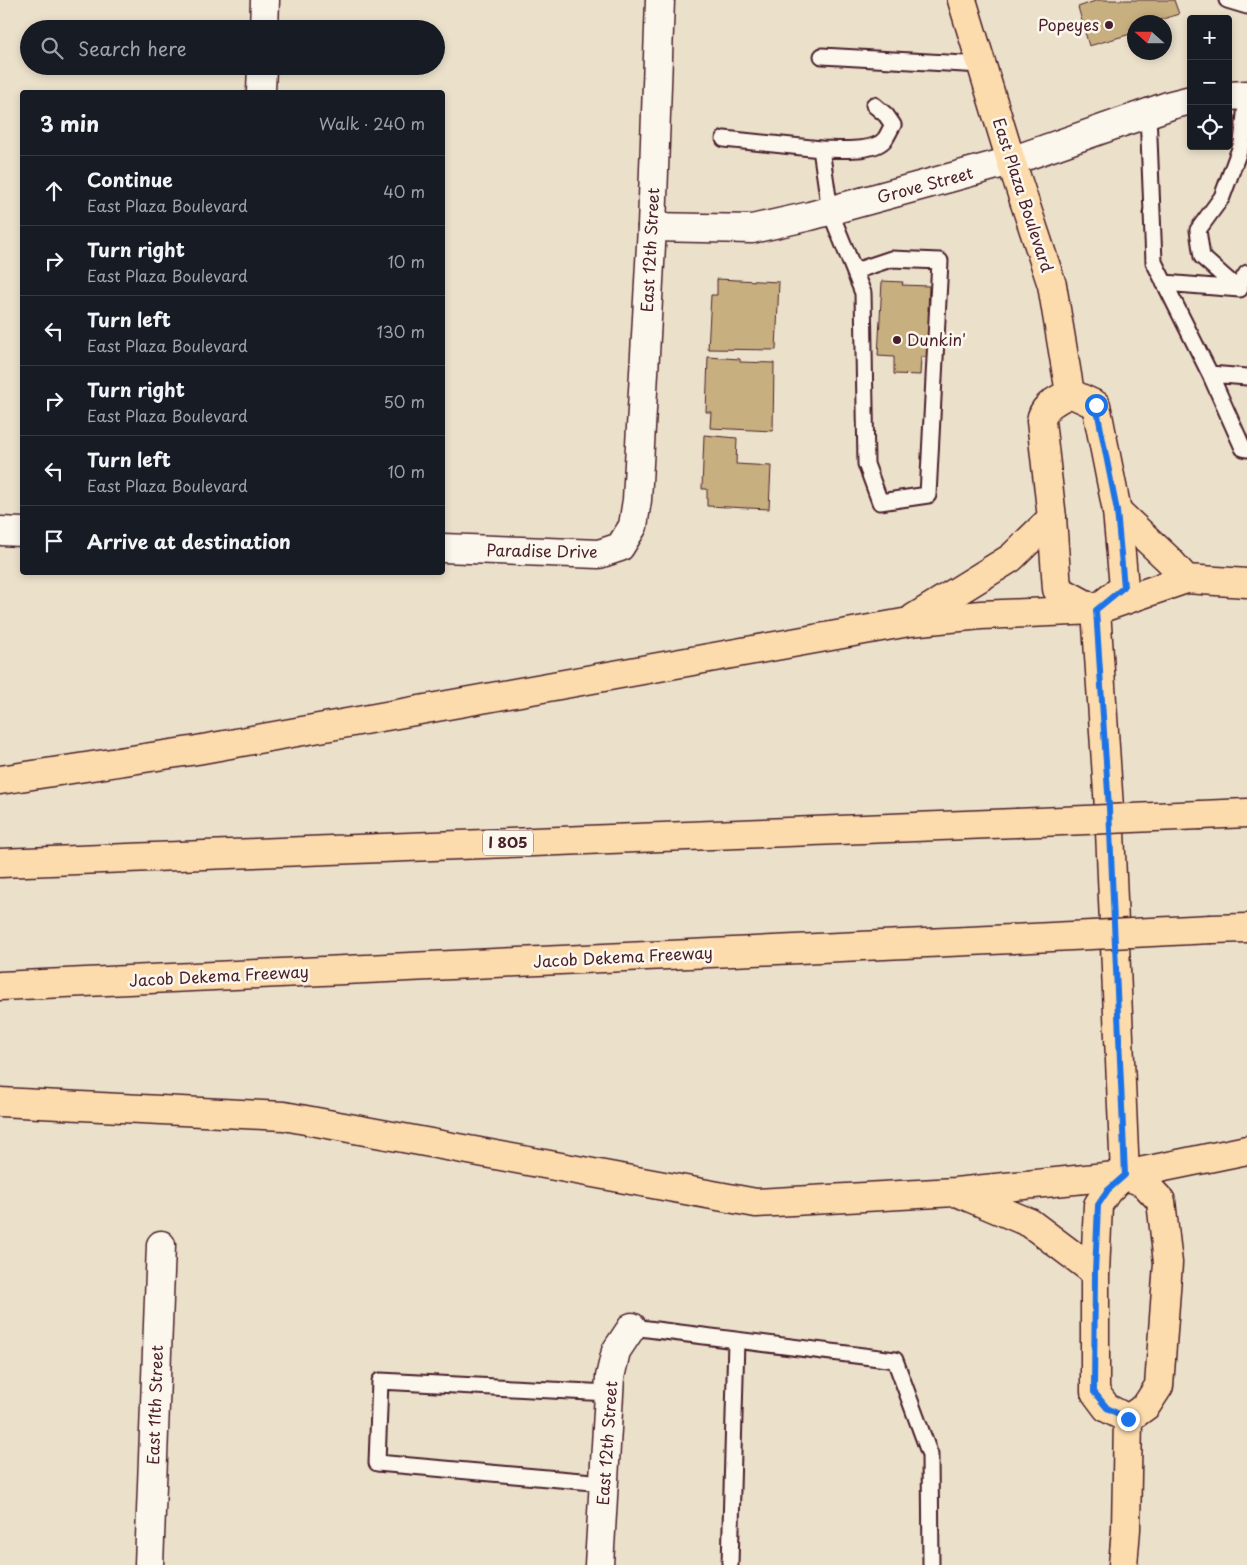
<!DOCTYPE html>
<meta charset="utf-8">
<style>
:root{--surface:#171b24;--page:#20242c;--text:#f1f3f6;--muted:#9ea1a6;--line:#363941}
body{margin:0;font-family:"Playpen Sans",sans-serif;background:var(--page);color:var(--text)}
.controls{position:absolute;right:15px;top:15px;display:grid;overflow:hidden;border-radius:5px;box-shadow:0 2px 8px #0003}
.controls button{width:45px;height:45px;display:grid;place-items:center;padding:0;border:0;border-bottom:1px solid var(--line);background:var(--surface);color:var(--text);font:25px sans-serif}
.compass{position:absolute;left:1127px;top:15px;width:45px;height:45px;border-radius:50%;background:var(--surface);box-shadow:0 2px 8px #0003;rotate:291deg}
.stop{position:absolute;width:15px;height:15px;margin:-11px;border:4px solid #1a73e8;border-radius:50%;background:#fff}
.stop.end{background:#1a73e8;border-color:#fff;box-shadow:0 1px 5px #0008}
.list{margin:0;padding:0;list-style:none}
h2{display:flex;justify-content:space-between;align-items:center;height:65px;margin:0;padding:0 20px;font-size:21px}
h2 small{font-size:16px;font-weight:400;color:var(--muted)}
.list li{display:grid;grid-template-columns:32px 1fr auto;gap:15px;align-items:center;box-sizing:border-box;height:70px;padding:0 20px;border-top:1px solid var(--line)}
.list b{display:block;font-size:19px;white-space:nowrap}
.list p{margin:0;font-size:16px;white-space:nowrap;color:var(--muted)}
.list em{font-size:16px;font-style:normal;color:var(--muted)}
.icon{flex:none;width:28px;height:28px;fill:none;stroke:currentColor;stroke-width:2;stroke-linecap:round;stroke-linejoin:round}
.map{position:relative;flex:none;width:1247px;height:1565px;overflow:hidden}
.search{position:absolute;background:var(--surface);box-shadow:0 2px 8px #0003;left:20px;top:20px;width:425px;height:55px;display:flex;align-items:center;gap:12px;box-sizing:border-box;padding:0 18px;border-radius:28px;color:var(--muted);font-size:19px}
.panel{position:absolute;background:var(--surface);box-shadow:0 2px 8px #0003;left:20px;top:90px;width:425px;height:485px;border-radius:5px}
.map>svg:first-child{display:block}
.building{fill:#c7af7f;stroke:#4a1f2b}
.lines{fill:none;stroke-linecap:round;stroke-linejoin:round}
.service-casing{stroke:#4a1f2b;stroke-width:19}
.minor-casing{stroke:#4a1f2b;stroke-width:31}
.tertiary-casing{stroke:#4a1f2b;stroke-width:31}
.primary-casing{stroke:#4a1f2b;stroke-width:31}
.motorway-casing{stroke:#4a1f2b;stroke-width:31}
.service{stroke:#fbf7ec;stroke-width:15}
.minor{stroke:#fbf7ec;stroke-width:28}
.tertiary{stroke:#fbf7ec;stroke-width:28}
.primary{stroke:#fcdcac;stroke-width:28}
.motorway{stroke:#fcdcac;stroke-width:28}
.motorway-bridge-casing{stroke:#4a1f2b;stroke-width:31;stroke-linecap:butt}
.motorway-bridge{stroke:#fcdcac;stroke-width:28}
.route{stroke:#1a73e8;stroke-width:6}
.poi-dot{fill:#4a1f2b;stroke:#fbf7ec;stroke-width:2}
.labels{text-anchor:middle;stroke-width:5;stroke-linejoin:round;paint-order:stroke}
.shield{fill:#fbf7ec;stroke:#7f6065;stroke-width:1}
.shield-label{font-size:15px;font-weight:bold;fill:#4a1f2b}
.poi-label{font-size:16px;fill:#4a1f2b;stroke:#fbf7ec;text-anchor:end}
.street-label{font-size:16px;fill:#4a1f2b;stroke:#fbf7ec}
</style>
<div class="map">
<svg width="1247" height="1565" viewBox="0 0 1247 1565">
<rect width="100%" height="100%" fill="#ebe1cb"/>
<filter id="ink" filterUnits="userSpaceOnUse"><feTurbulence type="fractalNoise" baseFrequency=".02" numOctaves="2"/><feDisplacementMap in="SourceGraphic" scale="10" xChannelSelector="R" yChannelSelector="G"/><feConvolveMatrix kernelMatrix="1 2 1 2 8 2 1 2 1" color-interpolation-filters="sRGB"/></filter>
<g filter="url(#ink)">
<!-- building -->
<path class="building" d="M 1098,0 L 1174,0 L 1179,14 L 1153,22 L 1134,22 L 1134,28 L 1132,29 L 1134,33 L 1089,46 L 1078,7 Z
M 717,279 L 779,282 L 776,350 L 708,349 L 711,295 L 717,295 Z
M 882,281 L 903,282 L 902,285 L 929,286 L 928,311 L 933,311 L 932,329 L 928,329 L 927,357 L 921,357 L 920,375 L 894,374 L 894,357 L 878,356 Z
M 708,357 L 740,359 L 740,362 L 774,363 L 773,431 L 710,428 L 711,412 L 706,412 Z
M 704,435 L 737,438 L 736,464 L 771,466 L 769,509 L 707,506 L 707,489 L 702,489 Z"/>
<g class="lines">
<!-- service casing -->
<g class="service-casing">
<path id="service" d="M 1227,0 L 1247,6
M 822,56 L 982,65
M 1247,95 L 1242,143 L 1222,197 L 1198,230 L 1202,257 L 1237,288 L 1247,273
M 1148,113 L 1154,262 L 1210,374 L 1247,377
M 724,139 L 821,149 L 830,211 L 863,293 L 866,464 L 880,502 L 928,495 L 940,261 L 891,259 L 855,271
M 821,149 C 838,149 874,153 885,139 C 888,135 890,129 893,125 L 886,115 L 874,105
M 1164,283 L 1240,289
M 1210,374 L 1243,448 L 1247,449
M 632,1327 L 895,1360 L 930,1455 L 931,1565
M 604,1483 L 377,1463 L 380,1381 L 609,1393
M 730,1565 L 736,1340"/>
</g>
<!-- minor casing -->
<g class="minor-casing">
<path id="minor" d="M 264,29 L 265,0
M 261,92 L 262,66
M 0,531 L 22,532
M 442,548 L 599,554 L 620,547 L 633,526 L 637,500 L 652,227 L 660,0
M 149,1565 L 161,1245
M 599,1565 L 610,1377 L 616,1351 L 632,1327"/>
</g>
<!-- tertiary casing -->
<g class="tertiary-casing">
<path id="tertiary" d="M 1228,96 L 1247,95
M 652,227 L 752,229 L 810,216 L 1011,161 L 1171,105 L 1191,100"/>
</g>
<!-- primary casing -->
<g class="primary-casing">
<path id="primary" d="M 962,0 L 1011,161 L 1052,285 L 1070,393
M 1070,393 C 1058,400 1043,405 1041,421 L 1052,518 L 1057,589 L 1096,610
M 1070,393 L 1096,405 L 1117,511 L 1124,587 L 1097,609
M 1096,610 L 1109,808 L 1125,1175
M 1125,1175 L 1144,1183 L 1161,1201 L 1168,1263 L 1159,1386 L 1146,1406 L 1128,1419
M 1125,1175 L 1108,1190 L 1098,1205 L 1095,1272 L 1095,1392 L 1107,1408 L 1128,1419
M 1123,1565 L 1126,1529 L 1128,1419"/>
</g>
<!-- motorway casing -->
<g class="motorway-casing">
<path id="motorway" d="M 1117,511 L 1168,559 L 1186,579
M 914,618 L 1011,558 L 1052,518
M 0,780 L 197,750 L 909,622 L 981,615 L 1096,610 L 1186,579 L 1247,583
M 1201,815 L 1247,813
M 0,863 L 1016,823
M 1211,929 L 1247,928
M 0,986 L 1012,939
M 0,1102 L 284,1116 L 756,1203 L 955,1192 L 1125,1175 L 1247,1150
M 959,1193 L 1030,1223 L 1095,1272"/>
</g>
<!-- service -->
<use href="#service" class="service"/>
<!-- minor -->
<use href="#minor" class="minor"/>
<!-- tertiary -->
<use href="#tertiary" class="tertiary"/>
<!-- primary -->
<use href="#primary" class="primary"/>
<!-- motorway -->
<use href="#motorway" class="motorway"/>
<!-- motorway-bridge casing -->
<g class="motorway-bridge-casing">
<path id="motorway-bridge" d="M 1016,823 L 1201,815
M 1012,939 L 1211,929"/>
</g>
<!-- motorway-bridge -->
<use href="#motorway-bridge" class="motorway-bridge"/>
</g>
</g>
<g class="lines" filter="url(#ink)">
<!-- route -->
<path class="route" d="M 1096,405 L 1117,511 L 1124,587 L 1096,610 L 1109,808 L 1125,1175 L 1108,1190 L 1098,1205 L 1095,1272 L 1094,1392 L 1107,1408 L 1128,1419"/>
</g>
<!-- markers -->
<g class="poi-dot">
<circle cx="1109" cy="25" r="5"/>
<circle cx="897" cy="340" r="5"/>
</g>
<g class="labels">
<!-- shield labels -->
<rect class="shield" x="483" y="830.5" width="50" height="25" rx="4"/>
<g class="shield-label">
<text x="508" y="848">I 805</text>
</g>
<!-- poi labels -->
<g class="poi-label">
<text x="1099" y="31">Popeyes</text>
<text x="907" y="346" text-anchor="start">Dunkin'</text>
</g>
<!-- street labels -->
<g class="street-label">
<text transform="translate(925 185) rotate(-15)" y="6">Grove Street</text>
<text transform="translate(1023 195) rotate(72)" y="6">East Plaza Boulevard</text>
<text transform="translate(650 250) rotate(-87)" y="6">East 12th Street</text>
<text transform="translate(542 551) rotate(1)" y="6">Paradise Drive</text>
<text transform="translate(623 957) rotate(-3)" y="6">Jacob Dekema Freeway</text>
<text transform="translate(219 976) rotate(-3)" y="6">Jacob Dekema Freeway</text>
<text transform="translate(155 1405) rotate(-88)" y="6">East 11th Street</text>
<text transform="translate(607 1443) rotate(-86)" y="6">East 12th Street</text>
</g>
</g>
</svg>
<div class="controls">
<button>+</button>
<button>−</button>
<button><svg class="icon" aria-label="locate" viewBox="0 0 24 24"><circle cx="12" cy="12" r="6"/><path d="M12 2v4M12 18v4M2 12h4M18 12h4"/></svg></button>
</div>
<svg class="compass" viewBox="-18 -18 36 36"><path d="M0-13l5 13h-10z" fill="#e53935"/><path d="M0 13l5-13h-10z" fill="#9ea1a6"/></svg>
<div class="stop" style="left:1096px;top:405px"></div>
<div class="stop end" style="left:1128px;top:1419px"></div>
<div class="search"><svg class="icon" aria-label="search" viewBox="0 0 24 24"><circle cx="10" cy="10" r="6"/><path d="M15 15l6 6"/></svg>Search here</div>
<section class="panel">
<h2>3 min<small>Walk · 240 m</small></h2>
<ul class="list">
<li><svg class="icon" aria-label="ahead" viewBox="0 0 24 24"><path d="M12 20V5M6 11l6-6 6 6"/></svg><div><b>Continue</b><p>East Plaza Boulevard</p></div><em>40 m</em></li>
<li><svg class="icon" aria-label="right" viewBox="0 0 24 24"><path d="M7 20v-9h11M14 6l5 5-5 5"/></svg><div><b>Turn right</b><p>East Plaza Boulevard</p></div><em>10 m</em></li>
<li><svg class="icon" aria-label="left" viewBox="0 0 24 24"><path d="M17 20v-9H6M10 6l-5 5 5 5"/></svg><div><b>Turn left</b><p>East Plaza Boulevard</p></div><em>130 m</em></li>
<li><svg class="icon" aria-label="right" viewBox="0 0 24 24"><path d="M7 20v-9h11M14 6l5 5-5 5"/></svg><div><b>Turn right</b><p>East Plaza Boulevard</p></div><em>50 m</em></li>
<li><svg class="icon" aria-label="left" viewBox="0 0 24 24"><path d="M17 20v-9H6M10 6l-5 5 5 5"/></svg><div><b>Turn left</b><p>East Plaza Boulevard</p></div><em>10 m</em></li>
<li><svg class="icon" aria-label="arrive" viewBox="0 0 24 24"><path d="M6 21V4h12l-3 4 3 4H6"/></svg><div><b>Arrive at destination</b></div></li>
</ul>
</section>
</div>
